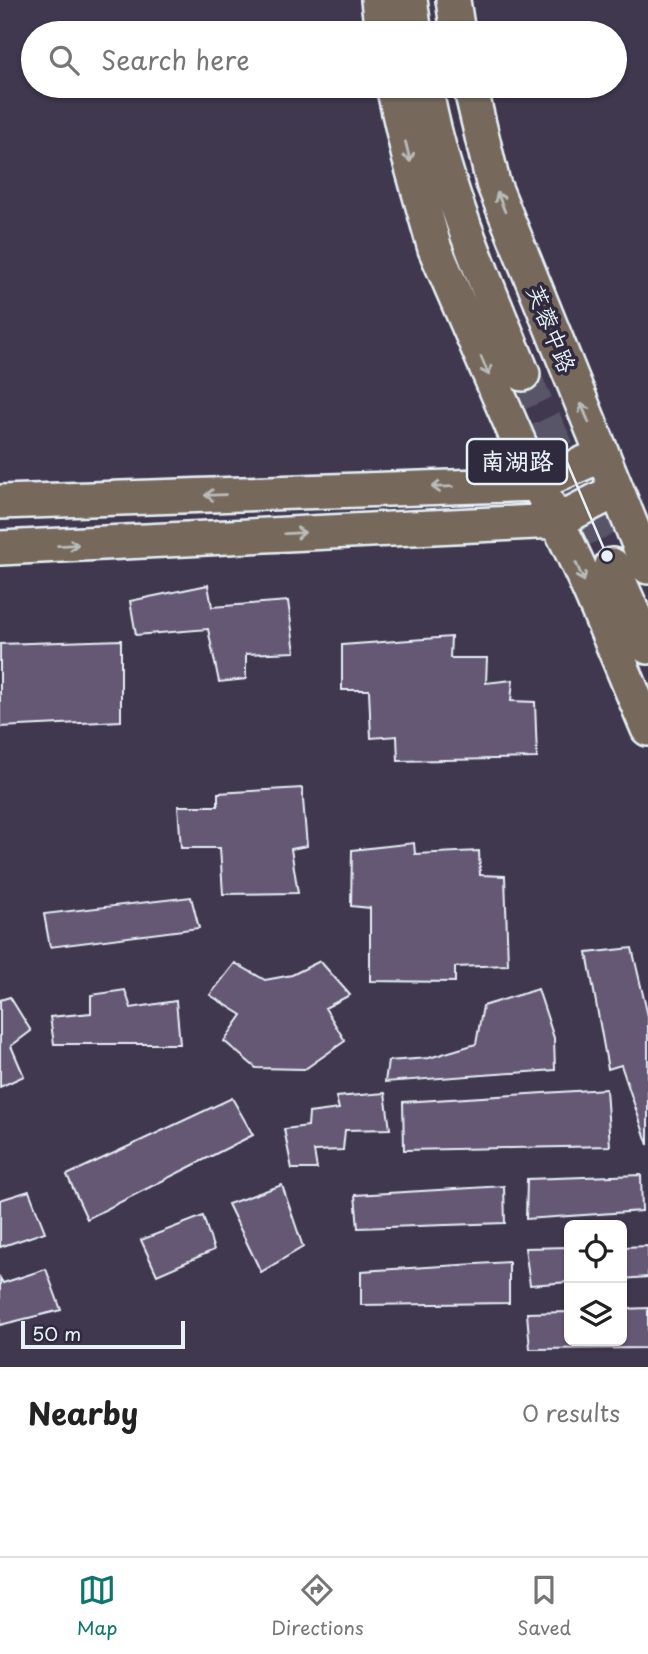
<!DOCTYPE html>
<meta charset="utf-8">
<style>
:root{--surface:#fff;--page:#f2f2f2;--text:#222;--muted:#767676;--line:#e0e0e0;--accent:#0f766e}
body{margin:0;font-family:"Playpen Sans","LXGW WenKai TC",sans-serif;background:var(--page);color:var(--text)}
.controls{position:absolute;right:21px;bottom:21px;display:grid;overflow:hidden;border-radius:10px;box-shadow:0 2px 5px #0004}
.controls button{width:63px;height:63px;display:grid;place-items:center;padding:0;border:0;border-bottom:2px solid var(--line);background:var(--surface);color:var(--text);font:35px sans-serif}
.scale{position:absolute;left:21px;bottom:18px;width:164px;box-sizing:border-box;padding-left:7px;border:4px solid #e8f1f8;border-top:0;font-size:19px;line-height:24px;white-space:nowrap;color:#e8f1f8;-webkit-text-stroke:5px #2f2a3d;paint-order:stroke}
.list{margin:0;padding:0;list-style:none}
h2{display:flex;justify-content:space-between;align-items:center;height:91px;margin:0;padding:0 28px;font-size:30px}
h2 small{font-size:23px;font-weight:400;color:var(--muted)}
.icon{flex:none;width:38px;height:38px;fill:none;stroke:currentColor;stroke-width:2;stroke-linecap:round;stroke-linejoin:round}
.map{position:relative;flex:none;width:648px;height:1367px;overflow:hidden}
.search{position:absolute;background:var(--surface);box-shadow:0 2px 5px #0004;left:21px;right:21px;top:21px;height:77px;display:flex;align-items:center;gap:18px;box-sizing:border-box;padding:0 24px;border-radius:38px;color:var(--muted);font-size:26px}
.sheet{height:189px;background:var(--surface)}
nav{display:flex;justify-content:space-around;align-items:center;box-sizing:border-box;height:98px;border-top:2px solid var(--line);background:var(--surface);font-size:19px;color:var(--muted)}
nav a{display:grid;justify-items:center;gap:4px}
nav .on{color:var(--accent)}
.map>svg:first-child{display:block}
.building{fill:#655874;stroke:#e8f1f8;stroke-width:2}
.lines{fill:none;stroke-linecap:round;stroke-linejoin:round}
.major-tunnel{stroke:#585468;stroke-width:33;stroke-dasharray:33 17;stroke-linecap:butt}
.major-casing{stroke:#e8f1f8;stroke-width:38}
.major{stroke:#76695c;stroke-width:33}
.oneway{stroke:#babbba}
.labels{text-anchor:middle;stroke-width:7;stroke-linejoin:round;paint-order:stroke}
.street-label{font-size:23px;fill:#e8f1f8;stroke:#2f2a3d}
.leader{fill:none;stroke:#e8f1f8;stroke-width:2.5}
.callout-dot{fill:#e8f1f8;stroke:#2f2a3d;stroke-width:2.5}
.callout{fill:#2f2a3d;stroke:#e8f1f8;stroke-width:2.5}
.callout-label{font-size:24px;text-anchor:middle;font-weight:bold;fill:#e8f1f8}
</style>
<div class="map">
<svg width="648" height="1367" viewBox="0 0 648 1367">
<rect width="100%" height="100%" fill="#3f384e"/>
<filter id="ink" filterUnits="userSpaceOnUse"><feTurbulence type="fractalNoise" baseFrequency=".0143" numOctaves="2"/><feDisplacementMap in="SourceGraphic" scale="14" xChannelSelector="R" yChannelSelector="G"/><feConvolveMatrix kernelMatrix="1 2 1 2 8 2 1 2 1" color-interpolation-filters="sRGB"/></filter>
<g filter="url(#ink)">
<!-- building -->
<path class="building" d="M 208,585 L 212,607 L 288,601 L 295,652 L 246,654 L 246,679 L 219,682 L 208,629 L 136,635 L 130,601 Z
M 451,637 L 450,658 L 487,658 L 486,683 L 513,680 L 511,701 L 535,702 L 537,758 L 398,761 L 397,736 L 371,738 L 369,690 L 342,690 L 342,645 Z
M 121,640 L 121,721 L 0,727 L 0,644 Z
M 302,788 L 307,846 L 291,849 L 298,893 L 223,894 L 220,848 L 181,848 L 178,806 L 218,806 L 218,793 Z
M 414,843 L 415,854 L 479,851 L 480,875 L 505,876 L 508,965 L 455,967 L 455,982 L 370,981 L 370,908 L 351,906 L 352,850 Z
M 191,897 L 199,928 L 50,947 L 44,914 Z
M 632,948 L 648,1016 L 648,1145 L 621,1065 L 608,1069 L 587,953 Z
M 320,961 L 350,995 L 325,1008 L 345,1041 L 305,1069 L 256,1068 L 224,1041 L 242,1015 L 210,995 L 235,963 L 265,980 L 292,975 Z
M 538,989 L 554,1038 L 555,1070 L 385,1082 L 388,1061 L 429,1058 L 476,1044 L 483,1006 Z
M 125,990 L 131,1008 L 176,1001 L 180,1044 L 54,1044 L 50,1017 L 91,1013 L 91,995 Z
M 10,997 L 31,1031 L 11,1046 L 24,1076 L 0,1087 L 0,1000 Z
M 606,1089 L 610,1146 L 404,1150 L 403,1102 Z
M 385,1093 L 390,1129 L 345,1130 L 343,1150 L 314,1151 L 317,1169 L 292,1169 L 284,1129 L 308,1126 L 309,1113 L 339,1109 L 336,1097 Z
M 232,1098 L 253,1135 L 87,1219 L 67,1175 Z
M 641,1175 L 642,1211 L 526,1219 L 527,1179 Z
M 282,1185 L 303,1247 L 261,1272 L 228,1204 Z
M 504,1186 L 505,1223 L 358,1228 L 355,1195 Z
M 29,1191 L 45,1232 L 0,1247 L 0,1200 Z
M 203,1216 L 214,1250 L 157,1275 L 141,1240 Z
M 648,1246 L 648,1277 L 622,1279 L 622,1247 Z
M 569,1247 L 569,1282 L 530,1285 L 525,1248 Z
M 509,1262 L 509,1303 L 361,1305 L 361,1271 Z
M 46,1269 L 61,1310 L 0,1325 L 0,1278 L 3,1283 Z
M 648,1308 L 648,1348 L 530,1349 L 527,1313 L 569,1312 L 569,1341 L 622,1341 L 622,1309 Z"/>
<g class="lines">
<!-- major-tunnel -->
<path class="major-tunnel" d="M 523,374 L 612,565"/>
<!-- major casing -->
<g class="major-casing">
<path id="major" d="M 378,0 L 382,33
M 410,0 L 415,33
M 453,0 L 458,33
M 393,86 L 409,157 L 435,249 L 537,484 C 581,562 613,647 648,729
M 425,86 C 443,186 485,280 523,374
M 470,86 L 493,183 L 648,567
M 0,502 L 537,484 L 602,455
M 0,548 L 557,521 L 617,490
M 612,565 L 648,647"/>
</g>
<!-- major -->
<use href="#major" class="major"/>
</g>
<!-- one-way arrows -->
<defs><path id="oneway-shaft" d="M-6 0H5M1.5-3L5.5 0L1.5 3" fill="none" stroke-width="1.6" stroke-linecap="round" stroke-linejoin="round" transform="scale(1.75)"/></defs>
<g class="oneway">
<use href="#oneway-shaft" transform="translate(408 152) rotate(76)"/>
<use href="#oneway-shaft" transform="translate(501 202) rotate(-112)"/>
<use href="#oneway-shaft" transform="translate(485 366) rotate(66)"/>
<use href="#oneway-shaft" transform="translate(585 413) rotate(-112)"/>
<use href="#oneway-shaft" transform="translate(442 487) rotate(178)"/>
<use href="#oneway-shaft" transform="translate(215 495) rotate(178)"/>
<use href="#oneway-shaft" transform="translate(295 533) rotate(-3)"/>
<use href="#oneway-shaft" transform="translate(68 545) rotate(-3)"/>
<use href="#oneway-shaft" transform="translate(580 572) rotate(66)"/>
</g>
</g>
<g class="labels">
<!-- street labels -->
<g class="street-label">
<text transform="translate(551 329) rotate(68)" y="8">芙蓉中路</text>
</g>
</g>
<!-- callouts -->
<path class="leader" d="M607 556L567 462"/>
<circle class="callout-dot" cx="607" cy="556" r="7"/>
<rect class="callout" x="467" y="439" width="100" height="45" rx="7"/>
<g class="callout-label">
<text x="517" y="470">南湖路</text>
</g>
</svg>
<div class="controls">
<button><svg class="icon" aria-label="locate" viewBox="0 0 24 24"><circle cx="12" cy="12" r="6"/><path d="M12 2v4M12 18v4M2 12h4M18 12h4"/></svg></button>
<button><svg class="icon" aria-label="layers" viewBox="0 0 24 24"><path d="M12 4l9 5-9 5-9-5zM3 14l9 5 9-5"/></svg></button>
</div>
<div class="scale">50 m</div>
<div class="search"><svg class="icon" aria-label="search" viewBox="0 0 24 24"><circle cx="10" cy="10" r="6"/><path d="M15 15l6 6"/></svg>Search here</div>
</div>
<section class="sheet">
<h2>Nearby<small>0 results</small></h2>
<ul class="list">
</ul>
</section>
<nav>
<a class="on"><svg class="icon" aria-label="map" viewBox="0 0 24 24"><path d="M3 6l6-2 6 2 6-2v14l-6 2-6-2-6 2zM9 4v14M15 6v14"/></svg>Map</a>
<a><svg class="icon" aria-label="directions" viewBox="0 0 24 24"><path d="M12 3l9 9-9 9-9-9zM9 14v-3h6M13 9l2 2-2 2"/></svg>Directions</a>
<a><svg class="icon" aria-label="saved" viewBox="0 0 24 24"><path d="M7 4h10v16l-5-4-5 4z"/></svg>Saved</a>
</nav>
